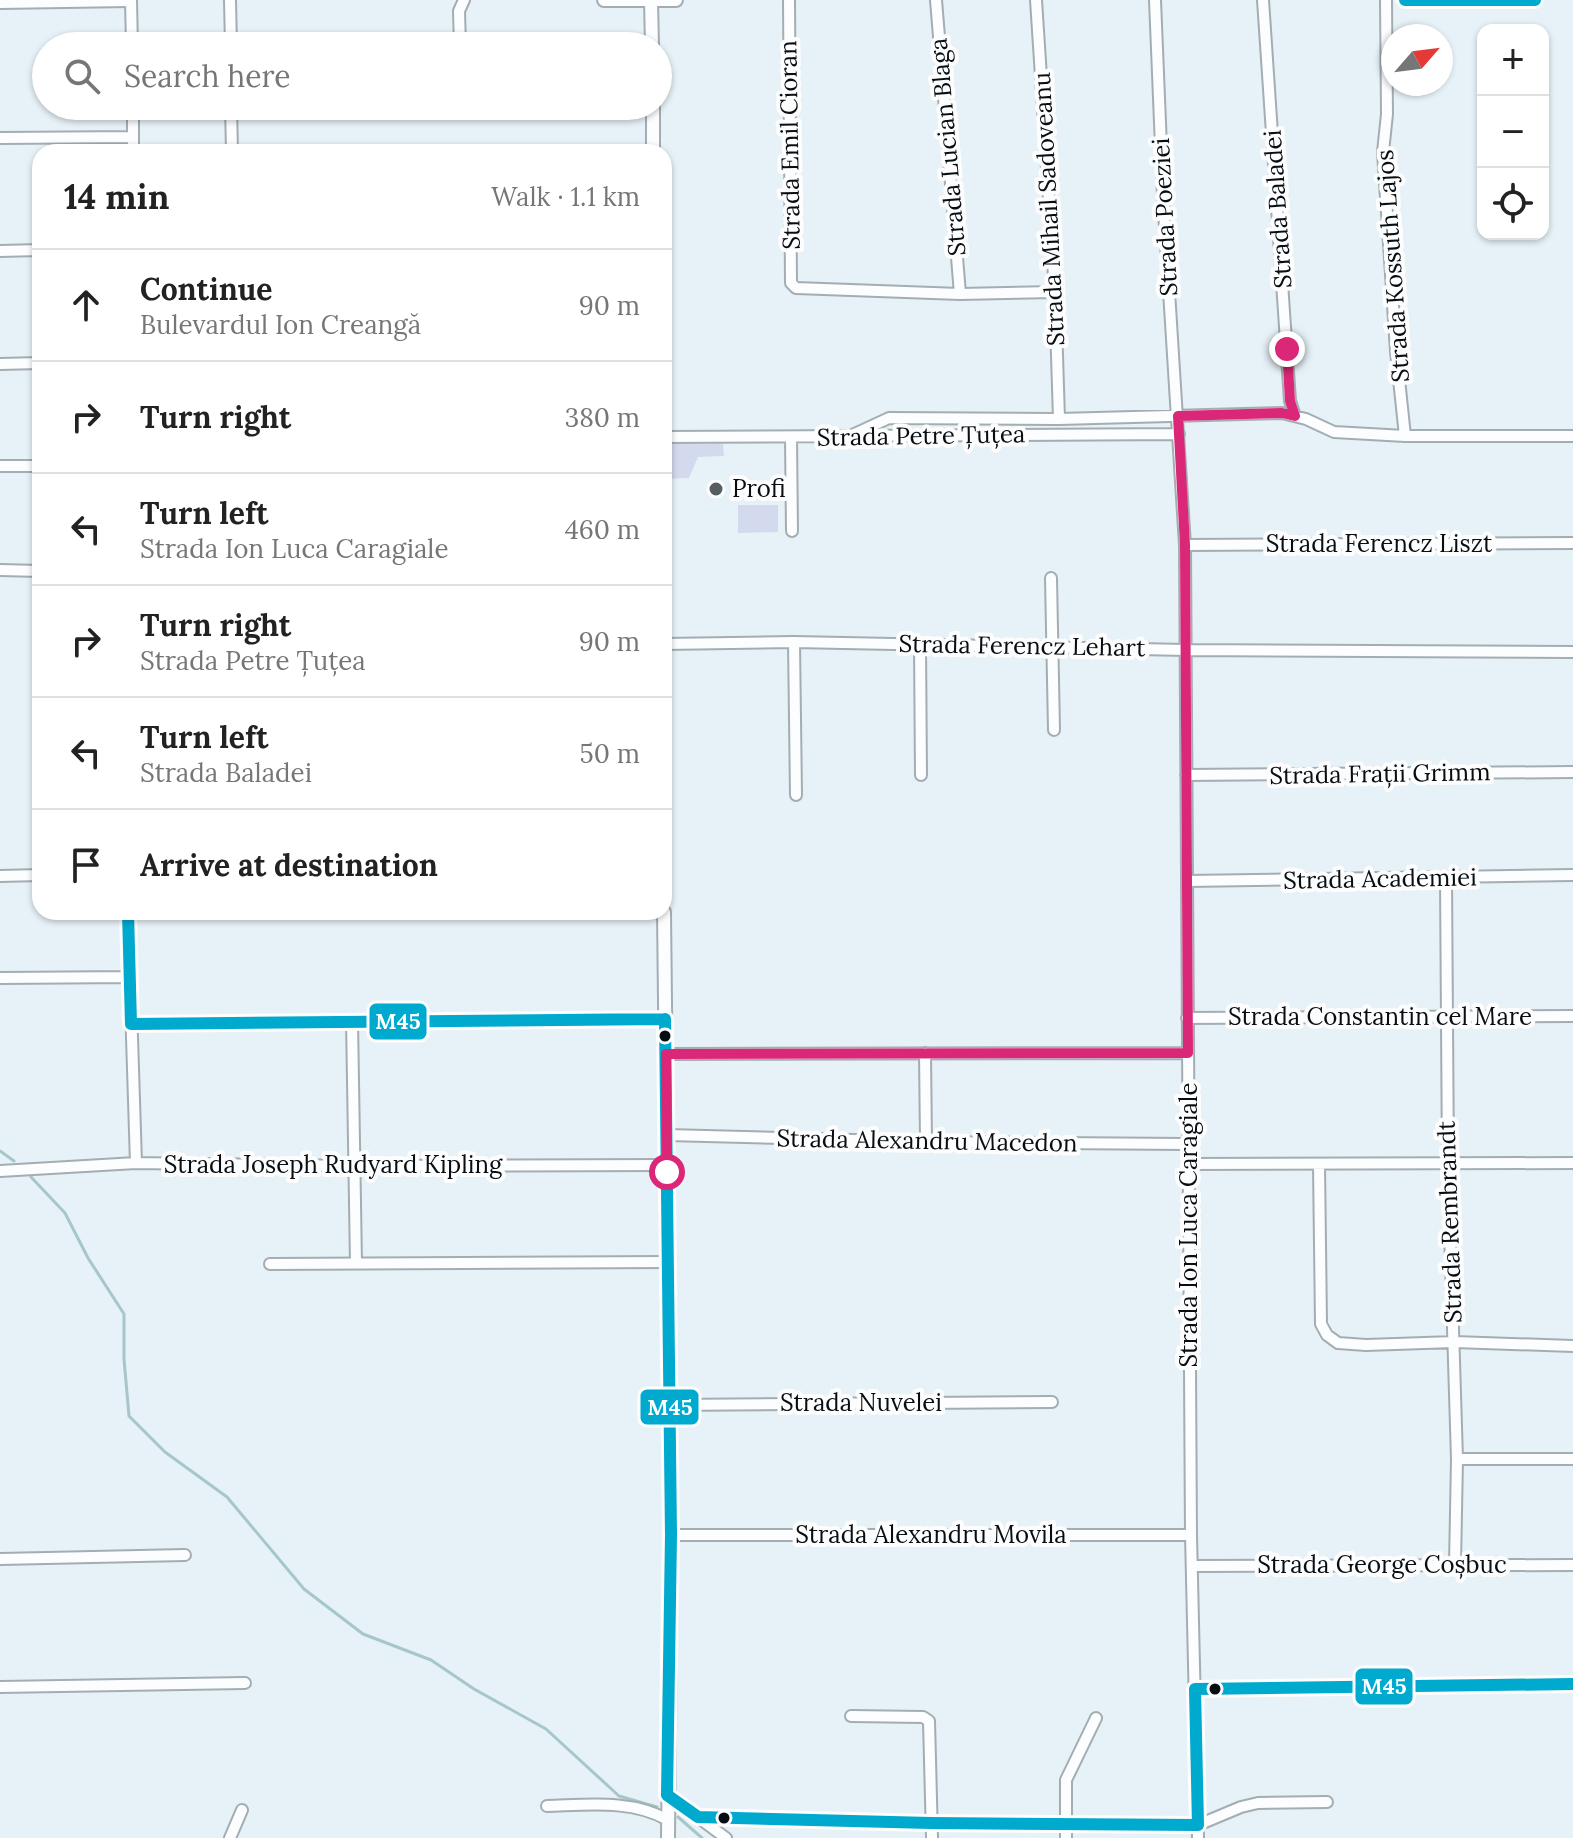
<!DOCTYPE html>
<meta charset="utf-8">
<style>
:root{--surface:#fff;--page:#f2f2f2;--text:#222;--muted:#767676;--line:#e0e0e0}
body{margin:0;font-family:Lora,serif;background:var(--page);color:var(--text)}
.controls{position:absolute;right:24px;top:24px;display:grid;overflow:hidden;border-radius:16px;box-shadow:0 2px 6px #0004}
.controls button{width:72px;height:72px;display:grid;place-items:center;padding:0;border:0;border-bottom:2px solid var(--line);background:var(--surface);color:var(--text);font:40px sans-serif}
.compass{position:absolute;left:1381px;top:24px;width:72px;height:72px;border-radius:50%;background:var(--surface);box-shadow:0 2px 6px #0004;rotate:62deg}
.stop{position:absolute;width:24px;height:24px;margin:-18px;border:6px solid #db2777;border-radius:50%;background:#fff}
.stop.end{background:#db2777;border-color:#fff;box-shadow:0 2px 8px #0008}
.list{margin:0;padding:0;list-style:none}
h2{display:flex;justify-content:space-between;align-items:center;height:104px;margin:0;padding:0 32px;font-size:34px}
h2 small{font-size:26px;font-weight:400;color:var(--muted)}
.list li{display:grid;grid-template-columns:52px 1fr auto;gap:24px;align-items:center;box-sizing:border-box;height:112px;padding:0 32px;border-top:2px solid var(--line)}
.list b{display:block;font-size:30px;white-space:nowrap}
.list p{margin:0;font-size:26px;white-space:nowrap;color:var(--muted)}
.list em{font-size:26px;font-style:normal;color:var(--muted)}
.icon{flex:none;width:44px;height:44px;fill:none;stroke:currentColor;stroke-width:2;stroke-linecap:round;stroke-linejoin:round}
.map{position:relative;flex:none;width:1573px;height:1838px;overflow:hidden}
.search{position:absolute;background:var(--surface);box-shadow:0 2px 6px #0004;left:32px;top:32px;width:640px;height:88px;display:flex;align-items:center;gap:20px;box-sizing:border-box;padding:0 28px;border-radius:44px;color:var(--muted);font-size:30px}
.panel{position:absolute;background:var(--surface);box-shadow:0 2px 6px #0004;left:32px;top:144px;width:640px;height:776px;border-radius:24px}
.map>svg:first-child{display:block}
.green{fill:#d3daee}
.lines{fill:none;stroke-linecap:round;stroke-linejoin:round}
.stream{stroke:#a5c7c7;stroke-width:3}
.minor-casing{stroke:#a4adb2;stroke-width:14}
.tertiary-casing{stroke:#a4adb2;stroke-width:16}
.minor{stroke:#fbfdfe;stroke-width:10}
.tertiary{stroke:#fbfdfe;stroke-width:12}
.bus-1-casing{stroke:#fdfdfd;stroke-width:18}
.bus-1{stroke:#00a9ce;stroke-width:12}
.route{stroke:#db2777;stroke-width:10}
.poi-dot{fill:#555e63;stroke:#fdfdfd;stroke-width:3}
.bus-dot{fill:#070e13;stroke:#fdfdfd;stroke-width:3}
.labels{text-anchor:middle;stroke-width:8;stroke-linejoin:round;paint-order:stroke}
.street-label{font-size:24px;fill:#070e13;stroke:#fdfdfd}
.poi-label{font-size:24px;fill:#070e13;stroke:#fdfdfd;text-anchor:start}
.line-badge{stroke:#fdfdfd;stroke-width:3}
.badge-label{font-size:22px;text-anchor:middle;font-weight:bold;fill:#fff}
</style>
<div class="map">
<svg width="1573" height="1838" viewBox="0 0 1573 1838">
<rect width="100%" height="100%" fill="#e7f2f8"/>
<!-- green -->
<path class="green" d="M 667,444 L 723,444 L 724,456 L 698,457 L 689,478 L 666,479 Z
M 738,505 L 778,505 L 778,532 L 738,533 Z"/>
<g class="lines">
<!-- stream -->
<path class="stream" d="M 0,1151 L 14,1161
M 31,1177 L 65,1213 L 88,1258 L 124,1314 L 124,1359 L 129,1416 L 165,1452 L 227,1497 L 304,1589 L 363,1634 L 431,1660 L 474,1689 L 546,1729 L 619,1796 L 657,1807
M 678,1817 L 702,1838"/>
<!-- minor casing -->
<g class="minor-casing">
<path id="minor" d="M 131,0 L 132,46
M 230,0 L 231,46
M 789,0 L 791,283 L 796,288 L 960,294 L 1055,292
M 936,0 L 960,294
M 1036,0 L 1055,292 L 1059,419
M 1155,0 L 1163,196 L 1185,545 L 1191,1535 L 1198,1838
M 1263,0 L 1290,401 L 1295,416
M 1386,0 L 1387,114 L 1383,152 L 1396,351 L 1405,436
M 460,46 L 459,11 L 464,0
M 133,106 L 133,152
M 231,106 L 232,152
M 231,113 L 572,110
M 0,138 L 133,137
M 0,251 L 40,250
M 0,364 L 40,363
M 664,437 L 1179,434
M 848,437 L 889,418 L 1059,419 L 1282,413 L 1306,419 L 1334,432 L 1405,436 L 1573,436
M 791,438 L 792,531
M 0,466 L 40,466
M 1185,545 L 1573,543
M 0,570 L 40,571
M 1051,578 L 1054,730
M 794,642 L 796,795
M 664,644 L 794,642 L 1186,650 L 1573,652
M 920,644 L 921,775
M 1186,775 L 1573,772
M 0,876 L 40,875
M 1446,879 L 1448,1165 L 1457,1459 L 1455,1565
M 1187,881 L 1573,875
M 128,912 L 136,1163
M 0,978 L 130,977
M 1187,1018 L 1573,1016
M 352,1020 L 356,1264
M 131,1024 L 665,1019
M 925,1053 L 926,1142
M 666,1054 L 1188,1053
M 667,1135 L 926,1142 L 1188,1144
M 1188,1164 L 1573,1163
M 1319,1165 L 1321,1324 L 1327,1335 L 1338,1343 L 1366,1345 L 1454,1342 L 1573,1346
M 0,1171 L 136,1163 L 355,1166 L 667,1165
M 270,1264 L 668,1262
M 669,1405 L 1052,1402
M 1457,1459 L 1573,1459
M 671,1535 L 1191,1535
M 0,1559 L 185,1555
M 1192,1566 L 1573,1565
M 0,1687 L 245,1683
M 1195,1689 L 1573,1684
M 851,1716 L 923,1717 L 929,1721 L 932,1838
M 667,1795 L 698,1817 L 931,1823 L 1198,1825 L 1241,1807 L 1258,1803 L 1327,1802
M 547,1806 C 586,1805 632,1799 668,1820
M 699,1818 L 726,1838
M 230,1838 L 242,1810
M 1066,1838 L 1066,1780 L 1096,1718"/>
</g>
<!-- tertiary casing -->
<g class="tertiary-casing">
<path id="tertiary" d="M 604,0 L 676,0
M 651,0 L 652,46
M 1405,0 L 1535,0
M 0,2 L 130,0
M 653,106 L 653,152
M 664,912 L 671,1535 L 668,1838"/>
</g>
<!-- minor -->
<use href="#minor" class="minor"/>
<!-- tertiary -->
<use href="#tertiary" class="tertiary"/>
<!-- bus-1 casing -->
<g class="bus-1-casing">
<path id="bus-1" d="M 1405,0 L 1535,0
M 128,912 L 131,1024
M 665,1019 L 671,1535 L 667,1795
M 131,1024 L 665,1019
M 1195,1689 L 1573,1684
M 1195,1689 L 1198,1825
M 667,1795 L 698,1817 L 931,1823 L 1198,1825"/>
</g>
<!-- bus-1 -->
<use href="#bus-1" class="bus-1"/>
</g>
<g class="lines">
<!-- route -->
<path class="route" d="M 667,1172 L 666,1054 L 1188,1053 L 1185,545 L 1178,416 L 1282,413 L 1295,416 L 1290,401 L 1287,349"/>
</g>
<!-- markers -->
<circle class="poi-dot" cx="716" cy="489" r="8"/>
<g class="bus-dot">
<circle cx="665" cy="1036" r="7"/>
<circle cx="1215" cy="1689" r="7"/>
<circle cx="724" cy="1818" r="7"/>
</g>
<g class="labels">
<!-- street labels -->
<g class="street-label">
<text transform="translate(790 145) rotate(-91)" y="8">Strada Emil Cioran</text>
<text transform="translate(948 147) rotate(-95)" y="8">Strada Lucian Blaga</text>
<text transform="translate(1049 209) rotate(-93)" y="8">Strada Mihail Sadoveanu</text>
<text transform="translate(1278 209) rotate(-94)" y="8">Strada Baladei</text>
<text transform="translate(1165 217) rotate(-93)" y="8">Strada Poeziei</text>
<text transform="translate(1393 266) rotate(-94)" y="8">Strada Kossuth Lajos</text>
<text transform="translate(921 436) rotate(-1)" y="8">Strada Petre Țuțea</text>
<text x="1379" y="552">Strada Ferencz Liszt</text>
<text transform="translate(1022 646) rotate(1)" y="8">Strada Ferencz Lehart</text>
<text transform="translate(1380 774) rotate(-1)" y="8">Strada Frații Grimm</text>
<text transform="translate(1380 879) rotate(-1)" y="8">Strada Academiei</text>
<text x="1380" y="1025">Strada Constantin cel Mare</text>
<text transform="translate(927 1141) rotate(1)" y="8">Strada Alexandru Macedon</text>
<text x="333" y="1173">Strada Joseph Rudyard Kipling</text>
<text transform="translate(1450 1222) rotate(-92)" y="8">Strada Rembrandt</text>
<text transform="translate(1189 1225) rotate(-90)" y="8">Strada Ion Luca Caragiale</text>
<text x="861" y="1411">Strada Nuvelei</text>
<text x="931" y="1543">Strada Alexandru Movila</text>
<text x="1382" y="1573">Strada George Coșbuc</text>
</g>
<!-- poi labels -->
<g class="poi-label">
<text x="732" y="497">Profi</text>
</g>
</g>
<g class="line-badge">
<rect x="368" y="1002" width="60" height="39" rx="8" fill="#00a9ce"/>
<rect x="639" y="1388" width="61" height="38" rx="8" fill="#00a9ce"/>
<rect x="1354" y="1667" width="60" height="39" rx="8" fill="#00a9ce"/>
</g>
<g class="badge-label">
<text x="398" y="1029">M45</text>
<text x="670" y="1415">M45</text>
<text x="1384" y="1694">M45</text>
</g>
</svg>
<div class="controls">
<button>+</button>
<button>−</button>
<button><svg class="icon" aria-label="locate" viewBox="0 0 24 24"><circle cx="12" cy="12" r="6"/><path d="M12 2v4M12 18v4M2 12h4M18 12h4"/></svg></button>
</div>
<svg class="compass" viewBox="-18 -18 36 36"><path d="M0-13l5 13h-10z" fill="#e53935"/><path d="M0 13l5-13h-10z" fill="#767676"/></svg>
<div class="stop" style="left:667px;top:1172px"></div>
<div class="stop end" style="left:1287px;top:349px"></div>
<div class="search"><svg class="icon" aria-label="search" viewBox="0 0 24 24"><circle cx="10" cy="10" r="6"/><path d="M15 15l6 6"/></svg>Search here</div>
<section class="panel">
<h2>14 min<small>Walk · 1.1 km</small></h2>
<ul class="list">
<li><svg class="icon" aria-label="ahead" viewBox="0 0 24 24"><path d="M12 20V5M6 11l6-6 6 6"/></svg><div><b>Continue</b><p>Bulevardul Ion Creangă</p></div><em>90 m</em></li>
<li><svg class="icon" aria-label="right" viewBox="0 0 24 24"><path d="M7 20v-9h11M14 6l5 5-5 5"/></svg><div><b>Turn right</b></div><em>380 m</em></li>
<li><svg class="icon" aria-label="left" viewBox="0 0 24 24"><path d="M17 20v-9H6M10 6l-5 5 5 5"/></svg><div><b>Turn left</b><p>Strada Ion Luca Caragiale</p></div><em>460 m</em></li>
<li><svg class="icon" aria-label="right" viewBox="0 0 24 24"><path d="M7 20v-9h11M14 6l5 5-5 5"/></svg><div><b>Turn right</b><p>Strada Petre Țuțea</p></div><em>90 m</em></li>
<li><svg class="icon" aria-label="left" viewBox="0 0 24 24"><path d="M17 20v-9H6M10 6l-5 5 5 5"/></svg><div><b>Turn left</b><p>Strada Baladei</p></div><em>50 m</em></li>
<li><svg class="icon" aria-label="arrive" viewBox="0 0 24 24"><path d="M6 21V4h12l-3 4 3 4H6"/></svg><div><b>Arrive at destination</b></div></li>
</ul>
</section>
</div>
